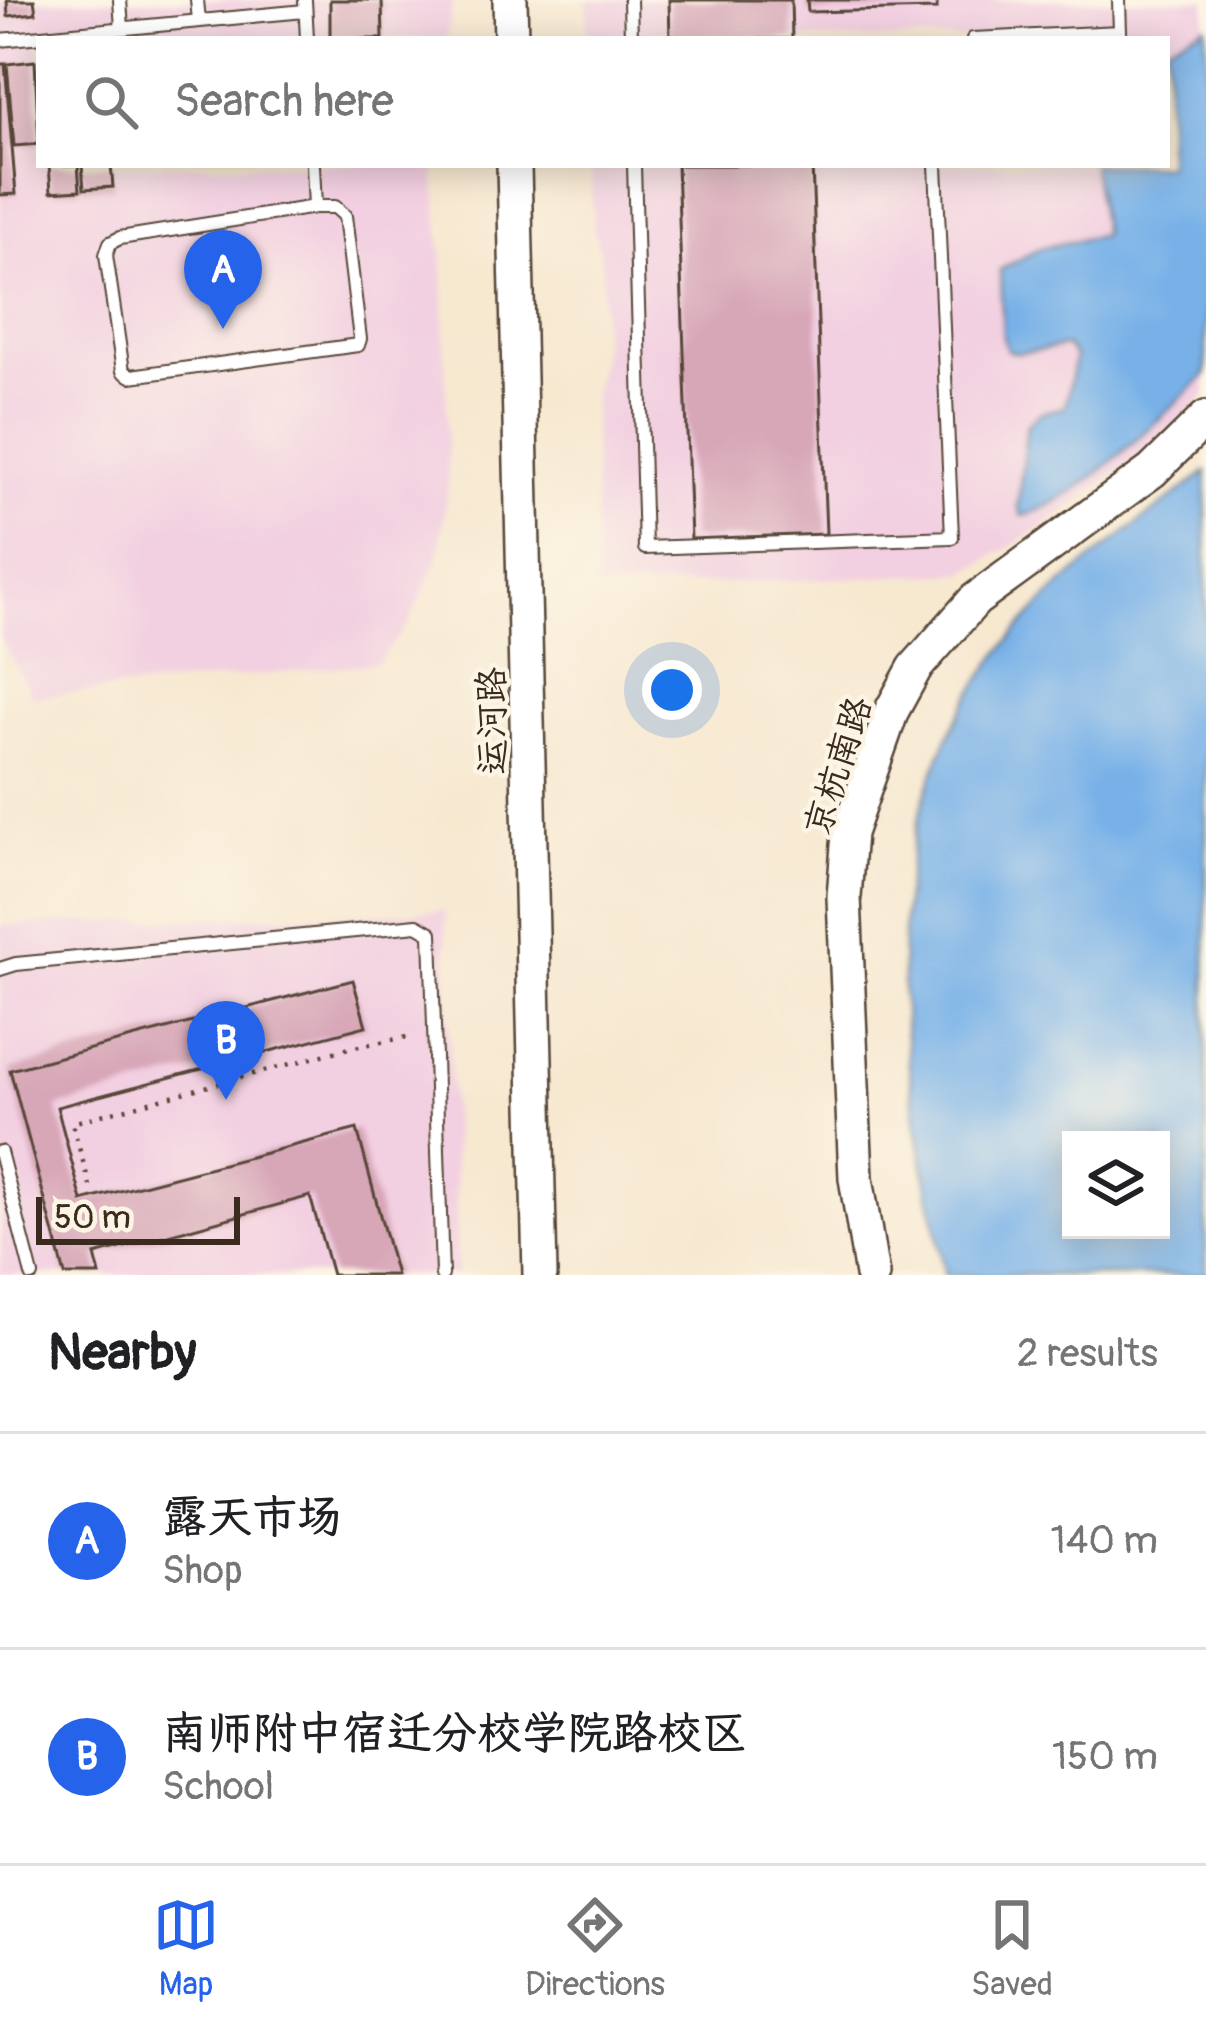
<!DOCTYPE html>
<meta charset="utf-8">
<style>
:root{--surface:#fff;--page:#f2f2f2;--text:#202124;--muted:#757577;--line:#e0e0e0;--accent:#2563eb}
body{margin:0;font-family:Pangolin,"LXGW WenKai TC",sans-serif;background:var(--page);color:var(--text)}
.controls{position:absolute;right:36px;bottom:36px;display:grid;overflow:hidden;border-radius:0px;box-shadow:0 6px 30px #0003}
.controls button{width:108px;height:108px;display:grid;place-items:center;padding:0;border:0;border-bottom:3px solid var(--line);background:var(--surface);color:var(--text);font:60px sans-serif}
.scale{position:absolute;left:36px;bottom:30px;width:204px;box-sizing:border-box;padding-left:12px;border:6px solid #3b2a1e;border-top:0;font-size:33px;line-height:42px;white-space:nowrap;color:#3b2a1e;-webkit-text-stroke:9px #fcf5e5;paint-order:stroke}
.you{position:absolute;left:672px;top:690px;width:42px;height:42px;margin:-30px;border:9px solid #fff;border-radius:50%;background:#1a73e8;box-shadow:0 0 0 18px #1a73e833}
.badge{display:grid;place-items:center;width:78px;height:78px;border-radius:50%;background:var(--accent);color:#fff;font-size:39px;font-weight:700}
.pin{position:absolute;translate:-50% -99px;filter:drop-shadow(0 3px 6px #0008)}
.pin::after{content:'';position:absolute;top:63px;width:42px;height:36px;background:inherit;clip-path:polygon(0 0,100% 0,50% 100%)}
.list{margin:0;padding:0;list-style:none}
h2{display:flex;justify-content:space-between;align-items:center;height:156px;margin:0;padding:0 48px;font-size:51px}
h2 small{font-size:39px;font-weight:400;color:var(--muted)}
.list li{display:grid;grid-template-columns:78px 1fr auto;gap:36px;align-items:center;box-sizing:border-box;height:216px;padding:0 48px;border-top:3px solid var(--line)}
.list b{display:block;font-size:45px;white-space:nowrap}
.list p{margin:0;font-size:39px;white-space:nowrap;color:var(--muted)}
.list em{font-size:39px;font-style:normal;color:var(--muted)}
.icon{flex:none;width:66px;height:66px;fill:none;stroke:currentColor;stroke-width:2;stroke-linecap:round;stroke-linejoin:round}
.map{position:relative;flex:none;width:1206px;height:1275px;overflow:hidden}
.search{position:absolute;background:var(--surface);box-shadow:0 6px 30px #0003;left:36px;right:36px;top:36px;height:132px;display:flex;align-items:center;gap:30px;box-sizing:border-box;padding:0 42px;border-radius:0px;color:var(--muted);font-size:45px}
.sheet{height:588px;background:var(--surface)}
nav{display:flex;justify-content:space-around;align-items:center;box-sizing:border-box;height:168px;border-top:3px solid var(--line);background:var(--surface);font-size:33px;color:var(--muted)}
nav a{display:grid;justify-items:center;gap:6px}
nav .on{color:var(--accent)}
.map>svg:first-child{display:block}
.built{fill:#f2cfe1}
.water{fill:#77b1e8;stroke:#596e83;stroke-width:3;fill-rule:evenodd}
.building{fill:#d7a6b7}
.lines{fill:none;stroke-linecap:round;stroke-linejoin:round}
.lane-casing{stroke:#574639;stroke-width:16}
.secondary-casing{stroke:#574639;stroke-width:38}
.path{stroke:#574639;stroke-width:4.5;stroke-dasharray:3 9;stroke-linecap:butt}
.lane{stroke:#fff;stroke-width:12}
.secondary{stroke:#fff;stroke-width:33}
.labels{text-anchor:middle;stroke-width:9;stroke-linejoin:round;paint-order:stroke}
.street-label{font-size:36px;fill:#3b2a1e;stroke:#fcf5e5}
</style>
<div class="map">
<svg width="1206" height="1275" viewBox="0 0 1206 1275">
<rect width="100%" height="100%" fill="#fcf5e5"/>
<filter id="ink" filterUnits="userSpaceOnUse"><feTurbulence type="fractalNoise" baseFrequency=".00833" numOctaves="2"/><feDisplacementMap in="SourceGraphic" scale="24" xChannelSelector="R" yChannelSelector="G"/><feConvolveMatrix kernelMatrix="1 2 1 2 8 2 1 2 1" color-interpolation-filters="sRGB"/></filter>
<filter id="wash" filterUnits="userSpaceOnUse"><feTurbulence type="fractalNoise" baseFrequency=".004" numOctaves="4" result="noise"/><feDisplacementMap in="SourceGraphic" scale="48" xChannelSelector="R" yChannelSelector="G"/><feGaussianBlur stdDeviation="2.7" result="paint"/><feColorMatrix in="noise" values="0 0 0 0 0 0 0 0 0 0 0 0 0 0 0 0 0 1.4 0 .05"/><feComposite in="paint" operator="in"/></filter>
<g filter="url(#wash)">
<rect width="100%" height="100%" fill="#f7e8d0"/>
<!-- built -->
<path class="built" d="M 0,0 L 453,0 L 446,39 L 39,39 L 39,165 L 434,165 L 443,270 L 448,484 L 438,559 L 408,624 L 378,663 L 32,697 L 0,638 Z
M 587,0 L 1206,0 L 1206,394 L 1144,452 L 1041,528 L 964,573 L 596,589 L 593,397 L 602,350 L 602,264 L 593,226 L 591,165 L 1167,165 L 1167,39 L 588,39 Z
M 445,911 L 458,1275 L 0,1275 L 0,925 Z"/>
<!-- water -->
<path class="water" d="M 1206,26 L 1206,375 C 1160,416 1080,502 1022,516 L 1018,506 L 1027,424 L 1040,413 L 1065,407 L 1075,357 L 1066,346 L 1018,353 L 1007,350 L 1003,337 L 1000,270 L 1041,248 L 1103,235 L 1092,165 L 1167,165 L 1167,45 Z
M 1206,472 L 1206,1275 L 945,1275 C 893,1022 850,780 1062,585 C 1107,544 1159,509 1206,472 ZM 1071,1140 L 1161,1140 L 1161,1230 L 1071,1230 Z"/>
<g id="blocks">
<!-- building -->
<path class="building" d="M 7,0 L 34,0 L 36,13 L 8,16 Z
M 330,0 L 382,0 L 383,39 L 330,39 Z
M 669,0 L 791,0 L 792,39 L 670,39 Z
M 807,0 L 937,0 L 937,9 L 808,12 Z
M 35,61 L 39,144 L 14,146 L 7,64 Z
M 0,64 L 5,64 L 16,194 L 0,195 Z
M 49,165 L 78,165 L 80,190 L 51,192 Z
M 82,165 L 111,165 L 113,187 L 84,189 Z
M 677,165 L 812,165 L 826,534 L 691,539 Z
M 353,980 L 366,1026 L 57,1107 L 82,1201 L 357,1129 L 396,1275 L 332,1275 L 310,1196 L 95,1255 L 100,1275 L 65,1275 L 10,1070 Z"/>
</g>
</g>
<g filter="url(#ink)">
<use href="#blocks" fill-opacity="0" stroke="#574639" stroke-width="3"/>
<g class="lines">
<!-- lane casing -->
<g class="lane-casing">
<path id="lane" d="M 120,0 L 122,28
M 197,0 L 199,21
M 305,0 L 307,39
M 630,0 L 631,39
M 973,39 L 1120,32 L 1119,0
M 0,40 L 305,11
M 313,165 L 315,207
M 634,165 L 645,548 L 952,537 L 936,165
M 315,207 L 335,207 L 345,216 L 360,339 L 358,345 L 131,376 L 123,371 L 106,255 L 110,243 L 120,238 Z
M 0,969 L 16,964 L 417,925 L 431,933 L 442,1275
M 0,1152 L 32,1275"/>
</g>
<!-- secondary casing -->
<g class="secondary-casing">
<path id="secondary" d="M 510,0 L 511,39
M 514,165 L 540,1275
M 872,1275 L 856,1178 L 844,897 L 849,833 L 892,710 L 915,668 L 975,600 L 1152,471 L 1206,418"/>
</g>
<!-- path -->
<path class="path" d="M 90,1186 L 72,1123 L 349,1048 L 413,1036"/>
<!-- lane -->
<use href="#lane" class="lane"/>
<!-- secondary -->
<use href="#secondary" class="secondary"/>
</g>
</g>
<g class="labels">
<!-- street labels -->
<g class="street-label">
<text transform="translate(491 721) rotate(-91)" y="13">运河路</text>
<text transform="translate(837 766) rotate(-72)" y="13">京杭南路</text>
</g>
</g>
</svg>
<div class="controls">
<button><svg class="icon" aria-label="layers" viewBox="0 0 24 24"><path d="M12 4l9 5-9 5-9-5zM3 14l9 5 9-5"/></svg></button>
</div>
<div class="scale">50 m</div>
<div class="you"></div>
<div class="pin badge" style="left:223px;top:329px">A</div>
<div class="pin badge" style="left:226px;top:1100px">B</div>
<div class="search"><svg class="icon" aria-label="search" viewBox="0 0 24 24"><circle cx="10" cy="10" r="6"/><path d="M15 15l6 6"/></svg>Search here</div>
</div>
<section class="sheet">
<h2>Nearby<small>2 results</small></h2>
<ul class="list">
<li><span class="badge">A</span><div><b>露天市场</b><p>Shop</p></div><em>140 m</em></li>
<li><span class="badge">B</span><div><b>南师附中宿迁分校学院路校区</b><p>School</p></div><em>150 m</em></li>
</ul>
</section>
<nav>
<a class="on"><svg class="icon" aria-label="map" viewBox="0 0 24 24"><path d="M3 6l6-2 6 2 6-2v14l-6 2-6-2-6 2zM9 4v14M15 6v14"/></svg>Map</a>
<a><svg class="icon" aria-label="directions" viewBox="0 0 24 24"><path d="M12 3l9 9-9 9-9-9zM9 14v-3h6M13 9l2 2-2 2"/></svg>Directions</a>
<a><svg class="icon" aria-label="saved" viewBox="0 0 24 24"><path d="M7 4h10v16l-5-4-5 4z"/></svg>Saved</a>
</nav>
